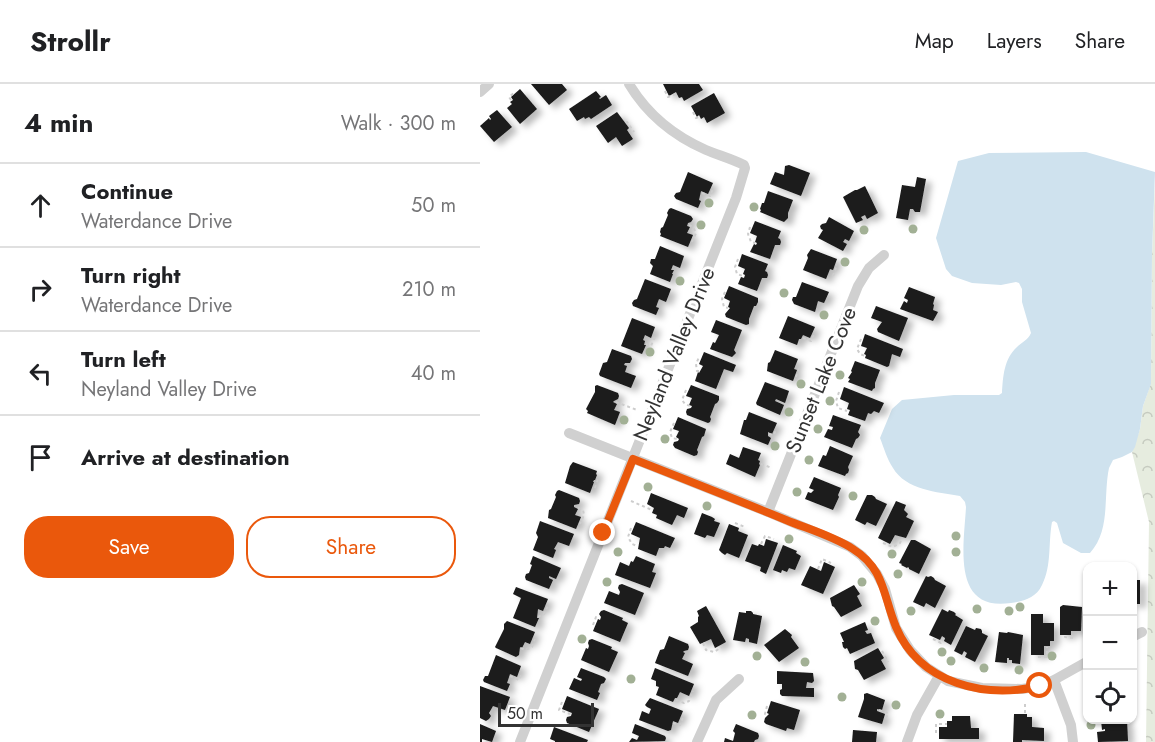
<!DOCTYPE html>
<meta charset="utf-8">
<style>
:root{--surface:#fff;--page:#f2f2f2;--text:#202124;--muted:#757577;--line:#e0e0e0;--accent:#ea580c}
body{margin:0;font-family:Jost,sans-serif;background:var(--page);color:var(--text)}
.controls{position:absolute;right:18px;bottom:18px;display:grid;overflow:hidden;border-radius:12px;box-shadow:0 2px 4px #0004}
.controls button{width:54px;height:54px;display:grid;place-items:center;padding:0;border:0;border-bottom:2px solid var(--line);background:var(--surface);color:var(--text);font:30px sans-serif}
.scale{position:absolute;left:18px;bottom:15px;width:96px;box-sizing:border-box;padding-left:6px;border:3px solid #333;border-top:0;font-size:16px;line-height:21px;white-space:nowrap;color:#333;-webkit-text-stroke:4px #fff;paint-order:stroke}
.stop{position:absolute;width:18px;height:18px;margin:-14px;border:4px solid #ea580c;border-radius:50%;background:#fff}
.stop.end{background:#ea580c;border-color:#fff;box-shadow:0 2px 6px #0008}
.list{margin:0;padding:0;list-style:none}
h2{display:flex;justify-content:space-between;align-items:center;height:78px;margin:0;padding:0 24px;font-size:26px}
h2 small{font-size:20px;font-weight:400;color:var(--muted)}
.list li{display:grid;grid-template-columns:39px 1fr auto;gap:18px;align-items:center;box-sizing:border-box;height:84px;padding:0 24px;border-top:2px solid var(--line)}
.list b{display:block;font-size:22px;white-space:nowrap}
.list p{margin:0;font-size:20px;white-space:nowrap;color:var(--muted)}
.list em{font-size:20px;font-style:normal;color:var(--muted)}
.actions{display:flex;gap:12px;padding:18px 24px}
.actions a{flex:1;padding:14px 0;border:2px solid var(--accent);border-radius:24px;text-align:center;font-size:21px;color:var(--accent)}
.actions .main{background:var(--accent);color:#fff}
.icon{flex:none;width:33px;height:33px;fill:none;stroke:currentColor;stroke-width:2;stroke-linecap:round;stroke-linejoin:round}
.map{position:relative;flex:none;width:675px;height:658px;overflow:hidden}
header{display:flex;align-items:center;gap:36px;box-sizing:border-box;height:84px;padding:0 30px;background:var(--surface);border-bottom:2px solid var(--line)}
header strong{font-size:28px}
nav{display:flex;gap:33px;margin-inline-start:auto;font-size:21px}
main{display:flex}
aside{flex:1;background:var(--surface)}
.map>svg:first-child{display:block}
.forest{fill:url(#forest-crowns)}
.water{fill:#cfe2ee}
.building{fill:#1a1a1a;filter:url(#shadow)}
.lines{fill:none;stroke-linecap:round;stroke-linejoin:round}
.path{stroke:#cdcdcd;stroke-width:2;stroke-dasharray:3 3;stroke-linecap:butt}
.street{stroke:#d0d0d0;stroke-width:10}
.tree{fill:#a2b095}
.route{stroke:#ea580c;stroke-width:8}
.labels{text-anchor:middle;stroke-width:6;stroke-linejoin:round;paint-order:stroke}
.street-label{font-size:21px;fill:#333;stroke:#fff}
</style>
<header>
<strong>Strollr</strong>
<nav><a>Map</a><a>Layers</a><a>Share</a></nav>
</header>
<main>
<aside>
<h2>4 min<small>Walk · 300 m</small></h2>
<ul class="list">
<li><svg class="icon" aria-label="ahead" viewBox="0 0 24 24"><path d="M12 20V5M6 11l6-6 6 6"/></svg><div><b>Continue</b><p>Waterdance Drive</p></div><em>50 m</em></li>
<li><svg class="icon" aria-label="right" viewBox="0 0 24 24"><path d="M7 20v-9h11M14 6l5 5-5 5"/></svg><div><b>Turn right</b><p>Waterdance Drive</p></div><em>210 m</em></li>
<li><svg class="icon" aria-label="left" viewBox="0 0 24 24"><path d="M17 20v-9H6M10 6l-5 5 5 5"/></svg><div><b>Turn left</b><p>Neyland Valley Drive</p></div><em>40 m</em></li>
<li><svg class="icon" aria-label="arrive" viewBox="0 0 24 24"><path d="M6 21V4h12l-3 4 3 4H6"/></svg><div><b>Arrive at destination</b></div></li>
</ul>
<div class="actions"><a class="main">Save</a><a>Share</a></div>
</aside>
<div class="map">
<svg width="675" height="658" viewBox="0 0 675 658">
<defs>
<pattern id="forest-crowns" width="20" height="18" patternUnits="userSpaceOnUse" patternTransform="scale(1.5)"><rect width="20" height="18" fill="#e6ecdf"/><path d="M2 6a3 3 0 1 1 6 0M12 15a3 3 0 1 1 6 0" fill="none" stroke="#c6cbc0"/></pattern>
<filter id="shadow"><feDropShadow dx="6" dy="4" stdDeviation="3" flood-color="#0004"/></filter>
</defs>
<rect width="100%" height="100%" fill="#fff"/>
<!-- forest -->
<path class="forest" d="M 675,98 L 675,658 L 666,658 L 669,438 L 652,368 L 660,345 L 663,322 L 671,299 L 672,170 Z"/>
<!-- water -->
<path class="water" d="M 606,68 L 675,88 L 672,170 L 671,300 L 663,322 L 660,345 L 655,363 L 652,368 L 642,373 L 633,376 L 629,384 C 623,412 631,446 610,469 L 601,469 L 583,459 L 577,439 L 574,437 L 572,438 C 568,460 572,481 562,501 C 556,514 544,517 531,519 C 471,528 484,461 486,423 L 485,418 L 480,412 C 457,408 426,406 413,384 C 407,375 404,364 400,354 L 412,325 L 422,316 L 474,311 L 519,311 L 522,309 C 523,292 524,275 537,263 C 542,258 548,256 551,249 L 542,218 L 542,205 L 539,199 L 536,198 L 521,201 L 492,199 L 472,192 L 466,185 L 456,154 L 478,77 L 509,69 Z"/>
<!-- building -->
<path class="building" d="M 51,0 L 82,0 L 87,6 L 69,21 Z
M 183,0 L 219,0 L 223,6 L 204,17 L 202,13 L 199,14 L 196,8 L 189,12 Z
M 40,5 L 57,25 L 40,40 L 27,24 L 32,20 L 30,18 L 33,16 L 31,13 Z
M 116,7 L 121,13 L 119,14 L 120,15 L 126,11 L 132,21 L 111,35 L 109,33 L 105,35 L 104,33 L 97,37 L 89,25 Z
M 234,9 L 245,29 L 227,39 L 224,33 L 221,35 L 219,31 L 217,33 L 211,22 Z
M 17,26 L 32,43 L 14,58 L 0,42 L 9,34 L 10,36 L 11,35 L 9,32 Z
M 137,28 L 149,44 L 147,46 L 153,55 L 142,62 L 136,53 L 128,59 L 116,42 Z
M 309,81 L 330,89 L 321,112 L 290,100 L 295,88 L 304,91 L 305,82 Z
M 208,88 L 233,99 L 228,110 L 221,107 L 219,116 L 221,117 L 218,124 L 196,115 L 194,112 L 196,109 L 200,108 Z
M 437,93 L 446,95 L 440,128 L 435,128 L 433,125 L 430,125 L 428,136 L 416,134 L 422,101 L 435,103 Z
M 385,102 L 398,129 L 387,135 L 385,131 L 381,133 L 383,136 L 376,139 L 363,113 L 375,106 L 377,106 Z
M 288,107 L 313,116 L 308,129 L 308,134 L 304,138 L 280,128 L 281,126 L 280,125 L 282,119 L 284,119 Z
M 191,124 L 211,132 L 213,135 L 211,138 L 208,139 L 207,142 L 210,143 L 207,149 L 213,151 L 208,163 L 180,152 L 181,150 L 180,148 L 181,144 L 183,143 L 188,131 L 187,129 L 189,125 Z
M 349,133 L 374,147 L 369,157 L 365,155 L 363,158 L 367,160 L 363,167 L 338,154 L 343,146 L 341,145 L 340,142 L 342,140 L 346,139 Z
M 275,137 L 301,147 L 298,154 L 300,155 L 301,158 L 300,161 L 295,161 L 290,175 L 270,168 L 274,160 L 276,161 L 277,159 L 275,158 L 277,152 L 270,149 Z
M 180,162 L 204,172 L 200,184 L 193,181 L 191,186 L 194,186 L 192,190 L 193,190 L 190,198 L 170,190 L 173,182 L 170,179 L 171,175 L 175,175 Z
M 331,165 L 357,175 L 353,186 L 350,185 L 346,195 L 323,186 L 328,174 L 327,171 Z
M 262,170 L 288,180 L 285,187 L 287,188 L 288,191 L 287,194 L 282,194 L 277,207 L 258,200 L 261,193 L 264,194 L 265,191 L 263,190 L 265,185 L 258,182 Z
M 165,195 L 191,205 L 186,218 L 179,215 L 176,223 L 179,224 L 176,231 L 153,222 L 152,219 L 154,216 L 157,215 Z
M 322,198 L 349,208 L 344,219 L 338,217 L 335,228 L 314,220 L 312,216 L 313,213 L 316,213 Z
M 249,202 L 278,214 L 278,218 L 276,222 L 274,222 L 269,235 L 269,240 L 266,241 L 246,233 L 245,230 L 250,224 L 248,223 L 250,217 L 244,214 Z
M 429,203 L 455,213 L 453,220 L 454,221 L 453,226 L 458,228 L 453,237 L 420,225 L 424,217 L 427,219 L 428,216 L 424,214 Z
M 396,222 L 428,234 L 419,257 L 398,248 L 397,245 L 402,238 L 391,234 Z
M 308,232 L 335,243 L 330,254 L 323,251 L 321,255 L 319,255 L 317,261 L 299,254 Z
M 152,234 L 175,243 L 171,254 L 165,251 L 163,256 L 165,257 L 164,261 L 166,261 L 162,270 L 141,262 Z
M 236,236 L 262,246 L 254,266 L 256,269 L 252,273 L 230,265 L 233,258 L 235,259 L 239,251 L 231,248 Z
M 385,250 L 423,265 L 420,273 L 412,270 L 409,282 L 407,283 L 385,274 L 386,271 L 384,270 L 387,264 L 381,262 Z
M 132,265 L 151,272 L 152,275 L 150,279 L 145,279 L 144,281 L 147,282 L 145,288 L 156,292 L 151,304 L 120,292 L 119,290 L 123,279 L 127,278 Z
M 295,266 L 318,275 L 314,285 L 317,286 L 313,297 L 287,287 L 288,279 L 290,278 Z
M 224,268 L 256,281 L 253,288 L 244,285 L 236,305 L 215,297 L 218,288 L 219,289 L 223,282 L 219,280 Z
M 375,277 L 400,286 L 395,299 L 395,304 L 393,305 L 392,307 L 368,298 L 370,295 L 368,294 L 372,288 L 371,287 Z
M 285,298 L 309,307 L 305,319 L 296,315 L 295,317 L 304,321 L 300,331 L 277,321 L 276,319 Z
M 117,301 L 138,309 L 139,312 L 138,315 L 134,317 L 133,318 L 137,320 L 134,326 L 140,328 L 135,341 L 107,329 L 108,327 L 106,325 L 115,308 L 115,302 Z
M 211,301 L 239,312 L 239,316 L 237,319 L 235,320 L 230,333 L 231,335 L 230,338 L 228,339 L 207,331 L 206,328 L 207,325 L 211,324 L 212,322 L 209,321 L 212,314 L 206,312 Z
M 364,303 L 404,319 L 399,329 L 394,327 L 391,330 L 388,329 L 385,337 L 368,331 L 370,326 L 367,325 L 369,319 L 360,315 Z
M 269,328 L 297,339 L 292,350 L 288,348 L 288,352 L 291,354 L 288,361 L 260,350 L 264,336 L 266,336 Z
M 353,331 L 381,341 L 378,348 L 380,351 L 378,354 L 376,355 L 372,364 L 344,353 L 348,345 L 352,346 L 353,343 L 349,342 Z
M 198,333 L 226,345 L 224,352 L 222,353 L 217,366 L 218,368 L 217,371 L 214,372 L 195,364 L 193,361 L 194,358 L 198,357 L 199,355 L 196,353 L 199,347 L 193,345 Z
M 350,362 L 373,372 L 368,383 L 369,386 L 368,389 L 366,390 L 365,392 L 338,382 L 343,371 L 346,372 Z
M 263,363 L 281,369 L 278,376 L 280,377 L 279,380 L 280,381 L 275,393 L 246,380 L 250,370 L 259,374 Z
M 93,378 L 117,387 L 116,390 L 117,391 L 115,396 L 114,396 L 113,398 L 114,398 L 110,409 L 85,399 L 90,382 Z
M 334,393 L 361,404 L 358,411 L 359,413 L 353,426 L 325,415 L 328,408 L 331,409 L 334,406 L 329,404 Z
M 79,406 L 99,414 L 100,417 L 99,420 L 94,421 L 94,423 L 98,425 L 95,431 L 101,433 L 96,445 L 68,434 L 69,426 L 71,425 L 76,413 L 75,411 L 77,407 Z
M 171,409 L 208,424 L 204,434 L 197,431 L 192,441 L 176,434 L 177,431 L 172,429 L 174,424 L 167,420 Z
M 387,411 L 392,411 L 395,413 L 396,415 L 407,420 L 396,442 L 387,438 L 385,441 L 375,436 Z
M 416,417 L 426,421 L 424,426 L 428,430 L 426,433 L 434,437 L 426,454 L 415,451 L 410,460 L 398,454 Z
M 222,429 L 232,433 L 235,435 L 234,437 L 240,439 L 234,453 L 227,451 L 225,454 L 214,450 Z
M 60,437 L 94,450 L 89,462 L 78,458 L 74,465 L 76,466 L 73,474 L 53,466 L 58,453 L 56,449 Z
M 156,438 L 195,454 L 190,464 L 185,462 L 184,464 L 179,464 L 176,472 L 158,465 L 160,454 L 151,450 Z
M 249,440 L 259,444 L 258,447 L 268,451 L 259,474 L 247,469 L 245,471 L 242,469 L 239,466 Z
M 286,455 L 298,459 L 286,490 L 280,487 L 281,483 L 265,477 L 272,460 L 278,462 L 279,460 L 284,462 Z
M 431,456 L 435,456 L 451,465 L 439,490 L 429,485 L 429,484 L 428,483 L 427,484 L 421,481 L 422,480 L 419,479 Z
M 303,461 L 317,467 L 316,469 L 321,472 L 315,486 L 309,484 L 307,488 L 302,486 L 301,489 L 293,486 Z
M 53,472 L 81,484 L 76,495 L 69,492 L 69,494 L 73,496 L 69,505 L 46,496 L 45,493 L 46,490 L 49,489 L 52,481 L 50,480 Z
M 156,472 L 175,480 L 172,488 L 176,489 L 170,504 L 135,491 L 140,478 L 149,482 L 151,477 L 153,478 Z
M 344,478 L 355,483 L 343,510 L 321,501 L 330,482 L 341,487 Z
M 446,492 L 448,493 L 451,492 L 454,494 L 455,496 L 466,502 L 455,524 L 446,519 L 444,523 L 433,518 Z
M 652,496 L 660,496 L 660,520 L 652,520 Z
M 142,500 L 164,509 L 155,531 L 124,519 L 129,507 L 139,511 L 140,508 L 138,504 L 139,501 Z
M 374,501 L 380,510 L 377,512 L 382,522 L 361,533 L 354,523 L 352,522 L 350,514 Z
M 36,503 L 68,515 L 63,527 L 58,525 L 57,534 L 59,534 L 55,543 L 33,534 L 41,514 L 33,510 Z
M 583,521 L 602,523 L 601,547 L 591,547 L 591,551 L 580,551 L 580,523 Z
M 226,522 L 246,558 L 235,564 L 231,555 L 220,560 L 210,543 L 218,538 L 218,533 L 219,532 L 217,527 Z
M 462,525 L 468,528 L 469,526 L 474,528 L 476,530 L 475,531 L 483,536 L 471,561 L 464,557 L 465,554 L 462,552 L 460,556 L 449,551 Z
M 124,526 L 143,534 L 142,536 L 148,539 L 140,558 L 113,547 L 118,535 L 120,536 L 121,533 L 119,530 L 121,527 Z
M 266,527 L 271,527 L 273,529 L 273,530 L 282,532 L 277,560 L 269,558 L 269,555 L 266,554 L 265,558 L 253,556 L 259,528 L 266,529 Z
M 551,530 L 563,530 L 563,539 L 574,539 L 574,557 L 570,557 L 570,562 L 564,562 L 564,571 L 551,571 Z
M 27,537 L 55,548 L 50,560 L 45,558 L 42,564 L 40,563 L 39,571 L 36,573 L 16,564 L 15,563 L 24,545 L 24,540 Z
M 385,538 L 388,546 L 385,547 L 387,550 L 391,549 L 395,559 L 370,570 L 367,564 L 365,565 L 363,563 L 362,558 L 364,558 L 360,549 Z
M 486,542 L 495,546 L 496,544 L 501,545 L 502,547 L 502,549 L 508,552 L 495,578 L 485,573 L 487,569 L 484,567 L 482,571 L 474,567 Z
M 305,545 L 312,551 L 311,553 L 319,564 L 299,578 L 284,561 Z
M 519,548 L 527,549 L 528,548 L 543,551 L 540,580 L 532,579 L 532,576 L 529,576 L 529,574 L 527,574 L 527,579 L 515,578 Z
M 189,552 L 208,560 L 209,563 L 208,566 L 204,567 L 203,568 L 205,569 L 202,575 L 213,580 L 208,592 L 175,579 L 180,566 L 184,565 Z
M 112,555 L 132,563 L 131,565 L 138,568 L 129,588 L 101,576 L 106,564 L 108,565 L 109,562 L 108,559 L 109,556 Z
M 398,564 L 404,574 L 401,576 L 406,585 L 384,596 L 378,586 L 375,585 L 374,577 Z
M 16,571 L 41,582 L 37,593 L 30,590 L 27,599 L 30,600 L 27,607 L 4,598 L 3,596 L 5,592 L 8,592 Z
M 101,584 L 124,593 L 126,595 L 124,599 L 121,600 L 118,608 L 120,609 L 117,616 L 89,605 L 94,594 L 101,597 L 102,595 L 97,593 Z
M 175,584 L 214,600 L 209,612 L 200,608 L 197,614 L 195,614 L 193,618 L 176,611 L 179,603 L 176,602 L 176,597 L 171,595 Z
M 297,587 L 333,589 L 334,597 L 332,599 L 327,598 L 326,604 L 334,604 L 334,613 L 302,612 L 300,610 L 300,606 L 302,605 L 302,600 L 297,600 Z
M 0,602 L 30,613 L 25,626 L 13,622 L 9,629 L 11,632 L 9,635 L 6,637 L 0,634 Z
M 387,609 L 405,616 L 402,626 L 397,625 L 397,627 L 405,630 L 402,640 L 378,633 L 384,615 L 384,610 Z
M 87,612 L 119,625 L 109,648 L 87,639 L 86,636 L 87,633 L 91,632 L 92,629 L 82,625 Z
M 170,614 L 203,627 L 198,639 L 193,637 L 191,646 L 188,647 L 159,636 L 162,627 L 169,630 L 171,625 L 167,623 L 165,621 Z
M 291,617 L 320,626 L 314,646 L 307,644 L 306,647 L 286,640 L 284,638 L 285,634 L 289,630 L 287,629 Z
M 534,630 L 547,630 L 547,633 L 552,633 L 552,643 L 564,644 L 564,657 L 542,656 L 542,658 L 533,658 Z
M 472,632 L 490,632 L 491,644 L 499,644 L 499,655 L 459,655 L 459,643 L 467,643 L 467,637 L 472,637 Z
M 621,636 L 647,636 L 648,657 L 618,658 L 617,648 L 625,647 L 625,645 L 622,646 Z
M 0,640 L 16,647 L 12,658 L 2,655 L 2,658 L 0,658 Z
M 155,640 L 185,652 L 186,654 L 185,657 L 149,658 L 152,654 L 157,656 L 159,652 L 152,649 Z
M 256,640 L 278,649 L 279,652 L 278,655 L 275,656 L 274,658 L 244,658 L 245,654 L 253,657 L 255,649 L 253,647 Z
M 74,643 L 108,656 L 107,658 L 75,658 L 75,657 L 70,655 Z
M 373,646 L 397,648 L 396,658 L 372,658 Z"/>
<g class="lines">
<!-- path -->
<path class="path" d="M 185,7 L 188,13 L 196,10
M 31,16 L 29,13 L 35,8
M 213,28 L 216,34 L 219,33
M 146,39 L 147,38 L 154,48
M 222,109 L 230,112 L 233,105
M 209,141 L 213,143 L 216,149 L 212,158
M 270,143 L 268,150 L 271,158 L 275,159
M 258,175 L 255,183 L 257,190 L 263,192
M 353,192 L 357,181 L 356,181
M 245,208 L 242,215 L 244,223 L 248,224
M 323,254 L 331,257 L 335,249
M 381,255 L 377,265 L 380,270 L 385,272
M 166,260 L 171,262 L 176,250
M 219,287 L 217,287 L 216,280 L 219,273
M 316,293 L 320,283
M 206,306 L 202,316 L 205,320 L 210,322
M 359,308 L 356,317 L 358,324 L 367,327
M 136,318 L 157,326
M 194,339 L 190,348 L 192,354 L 197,355
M 289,350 L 294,351 L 296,345
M 281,380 L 292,384
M 115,404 L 118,395 L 116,394
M 151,417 L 172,426
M 98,424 L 103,426 L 104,431 L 100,440
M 255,439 L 265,443
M 151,444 L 148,453 L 152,460 L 157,462
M 403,459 L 413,463 L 420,459 L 422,454
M 281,460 L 285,452 L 294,455
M 338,485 L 342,475 L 351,479
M 58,533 L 64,530 L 68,522
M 113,541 L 116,533 L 119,534
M 585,552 L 585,553 L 596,554
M 453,555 L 461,559 L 464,554
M 223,559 L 226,566 L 234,568 L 242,563
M 41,564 L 45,566 L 52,563 L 55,555
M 402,567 L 408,578
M 558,573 L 567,573 L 567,563
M 30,592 L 39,596 L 42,589
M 196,616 L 204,619 L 209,617 L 213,607
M 82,618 L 79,626 L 90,630
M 287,622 L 285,630 L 288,631
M 399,626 L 408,629 L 405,636
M 545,629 L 545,618
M 193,639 L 200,641 L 203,634
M 456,649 L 456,640 L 467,640"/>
<!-- street -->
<path class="street" d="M 0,8 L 9,0
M 89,349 L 288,428 L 370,463 L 382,472 L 397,490 L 405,505 L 416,544 L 430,566 L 446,583 L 468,597 L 502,604 L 542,605 L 560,602 L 574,596 L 608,577
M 288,428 L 378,202 L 389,184 L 404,171
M 652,553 L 662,548
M 574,596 L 591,641 L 593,658
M 40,658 L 256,114 L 265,84 L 264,81 C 252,75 238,71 226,66 C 194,52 167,30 149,0
M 217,658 L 236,616 L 259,595
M 427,658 L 437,631 L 459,592"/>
</g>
<!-- trees -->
<g class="tree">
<circle cx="229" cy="119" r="4.5"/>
<circle cx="274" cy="123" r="4.5"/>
<circle cx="221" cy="141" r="4.5"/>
<circle cx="433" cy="145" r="4.5"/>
<circle cx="384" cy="146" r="4.5"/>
<circle cx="365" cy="178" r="4.5"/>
<circle cx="200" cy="197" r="4.5"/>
<circle cx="304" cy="209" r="4.5"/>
<circle cx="344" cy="231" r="4.5"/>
<circle cx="170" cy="268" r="4.5"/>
<circle cx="360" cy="291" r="4.5"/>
<circle cx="321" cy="300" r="4.5"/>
<circle cx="350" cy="317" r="4.5"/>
<circle cx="309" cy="328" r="4.5"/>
<circle cx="144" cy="336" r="4.5"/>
<circle cx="338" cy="345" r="4.5"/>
<circle cx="185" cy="355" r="4.5"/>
<circle cx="295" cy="362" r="4.5"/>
<circle cx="329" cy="376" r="4.5"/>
<circle cx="168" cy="403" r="4.5"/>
<circle cx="317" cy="408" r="4.5"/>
<circle cx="373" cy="412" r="4.5"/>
<circle cx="227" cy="422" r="4.5"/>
<circle cx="476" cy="452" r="4.5"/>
<circle cx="309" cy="455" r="4.5"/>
<circle cx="138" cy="468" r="4.5"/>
<circle cx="476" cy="468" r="4.5"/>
<circle cx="412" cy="470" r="4.5"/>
<circle cx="418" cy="490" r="4.5"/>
<circle cx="127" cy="498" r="4.5"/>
<circle cx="382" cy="498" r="4.5"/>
<circle cx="540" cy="523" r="4.5"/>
<circle cx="497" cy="525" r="4.5"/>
<circle cx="431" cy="527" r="4.5"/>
<circle cx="529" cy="527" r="4.5"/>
<circle cx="395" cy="537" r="4.5"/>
<circle cx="102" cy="555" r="4.5"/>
<circle cx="462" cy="568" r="4.5"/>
<circle cx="277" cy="572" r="4.5"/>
<circle cx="572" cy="572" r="4.5"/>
<circle cx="471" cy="577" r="4.5"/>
<circle cx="325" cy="578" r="4.5"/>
<circle cx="504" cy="584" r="4.5"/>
<circle cx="539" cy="586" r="4.5"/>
<circle cx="151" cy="595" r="4.5"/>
<circle cx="362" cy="613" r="4.5"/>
<circle cx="416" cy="621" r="4.5"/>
<circle cx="460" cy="630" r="4.5"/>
<circle cx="272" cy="631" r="4.5"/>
<circle cx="611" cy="641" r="4.5"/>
</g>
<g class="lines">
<!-- route -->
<path class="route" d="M 123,449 L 153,375 C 204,395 255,415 306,436 C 328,445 353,452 373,465 C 405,485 403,512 416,543 C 440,600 505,615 560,602"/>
</g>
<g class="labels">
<!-- street labels -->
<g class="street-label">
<text transform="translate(194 270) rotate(-68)" y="7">Neyland Valley Drive</text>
<text transform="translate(341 296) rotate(-68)" y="7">Sunset Lake Cove</text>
</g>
</g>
</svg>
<div class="controls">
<button>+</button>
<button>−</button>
<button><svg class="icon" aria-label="locate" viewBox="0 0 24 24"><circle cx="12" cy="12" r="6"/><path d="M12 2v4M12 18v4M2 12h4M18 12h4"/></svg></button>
</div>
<div class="scale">50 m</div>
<div class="stop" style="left:560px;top:602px"></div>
<div class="stop end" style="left:123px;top:449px"></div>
</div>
</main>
